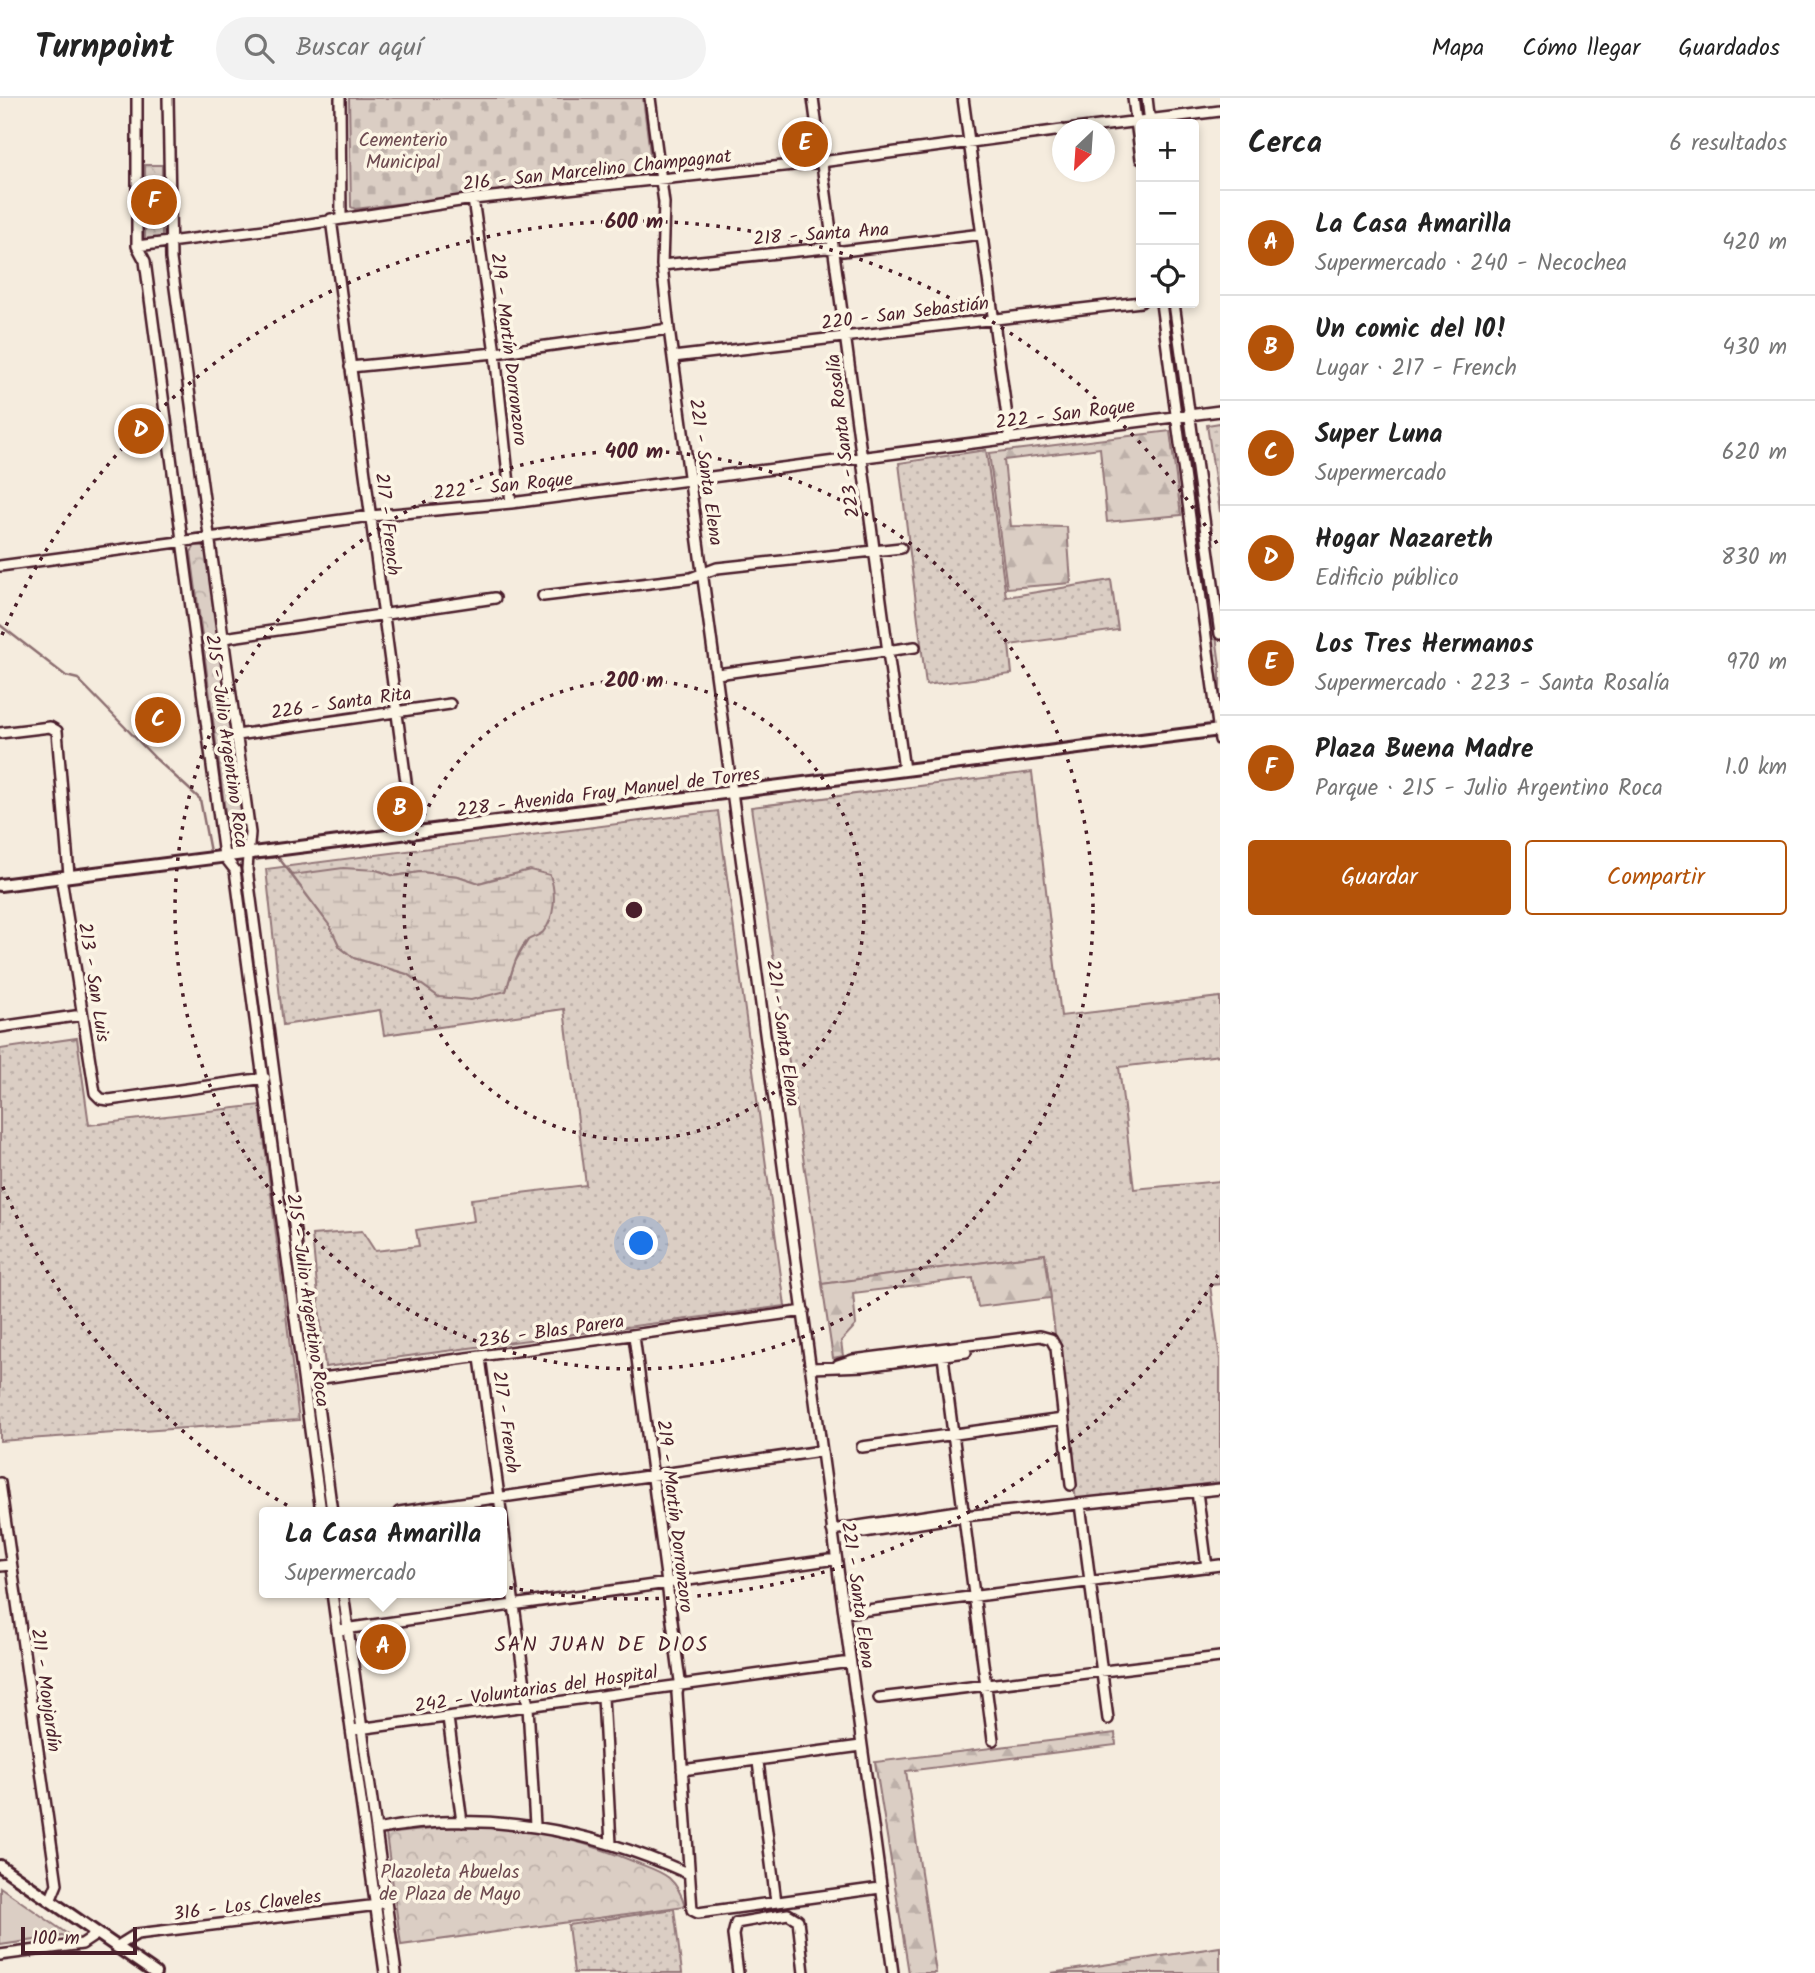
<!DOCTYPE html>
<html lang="es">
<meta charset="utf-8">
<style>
:root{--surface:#fff;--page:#f2f2f2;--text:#222;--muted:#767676;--line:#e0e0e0;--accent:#b45309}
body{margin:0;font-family:Kalam,sans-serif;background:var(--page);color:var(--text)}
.controls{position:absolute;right:21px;top:21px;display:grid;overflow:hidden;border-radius:7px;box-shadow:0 4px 10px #0003}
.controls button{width:63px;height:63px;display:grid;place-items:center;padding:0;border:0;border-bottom:2px solid var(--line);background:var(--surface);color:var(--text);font:35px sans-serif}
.compass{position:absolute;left:1052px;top:21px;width:63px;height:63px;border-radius:50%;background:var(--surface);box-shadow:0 4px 10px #0003;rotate:205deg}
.scale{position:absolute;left:21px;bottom:18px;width:116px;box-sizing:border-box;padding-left:7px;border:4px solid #4a1f2b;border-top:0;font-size:19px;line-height:24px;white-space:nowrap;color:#4a1f2b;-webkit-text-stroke:5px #fcf5e5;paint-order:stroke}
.you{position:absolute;left:642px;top:1146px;width:24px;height:24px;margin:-18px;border:5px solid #fff;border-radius:50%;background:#1a73e8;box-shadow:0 0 0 10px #1a73e833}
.badge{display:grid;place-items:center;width:46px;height:46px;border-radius:50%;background:var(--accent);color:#fff;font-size:23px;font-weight:700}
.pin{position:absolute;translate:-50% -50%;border:4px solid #fff;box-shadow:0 2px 7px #0006}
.popup{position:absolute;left:259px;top:1409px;width:248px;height:91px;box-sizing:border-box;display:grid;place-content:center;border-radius:7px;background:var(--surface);filter:drop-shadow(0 2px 5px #0005);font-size:23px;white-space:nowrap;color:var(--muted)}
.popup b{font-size:26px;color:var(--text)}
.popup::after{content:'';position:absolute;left:50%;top:100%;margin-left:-14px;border:14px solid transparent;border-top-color:var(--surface)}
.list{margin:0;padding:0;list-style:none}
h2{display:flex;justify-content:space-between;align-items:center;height:91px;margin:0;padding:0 28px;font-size:30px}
h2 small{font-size:23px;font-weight:400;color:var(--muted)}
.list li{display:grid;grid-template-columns:46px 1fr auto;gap:21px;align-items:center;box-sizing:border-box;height:105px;padding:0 28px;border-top:2px solid var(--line)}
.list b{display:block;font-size:26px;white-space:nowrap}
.list p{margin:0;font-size:23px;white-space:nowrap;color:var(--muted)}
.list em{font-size:23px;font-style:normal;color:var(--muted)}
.actions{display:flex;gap:14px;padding:21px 28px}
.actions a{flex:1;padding:16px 0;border:2px solid var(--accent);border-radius:7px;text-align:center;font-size:24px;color:var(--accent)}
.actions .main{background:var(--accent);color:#fff}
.icon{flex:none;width:38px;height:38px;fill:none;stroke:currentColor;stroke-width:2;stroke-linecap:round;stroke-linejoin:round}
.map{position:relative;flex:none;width:1220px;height:1875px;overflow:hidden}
header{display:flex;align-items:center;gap:42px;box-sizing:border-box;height:98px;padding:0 35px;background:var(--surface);border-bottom:2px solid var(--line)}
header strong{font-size:33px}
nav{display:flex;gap:38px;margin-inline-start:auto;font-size:24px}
.search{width:490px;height:63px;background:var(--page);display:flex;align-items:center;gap:18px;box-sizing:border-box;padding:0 24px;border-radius:38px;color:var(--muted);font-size:26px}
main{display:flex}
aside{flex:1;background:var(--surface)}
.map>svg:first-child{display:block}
.grass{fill:url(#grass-dots);stroke:#927678;stroke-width:2;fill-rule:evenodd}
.forest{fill:url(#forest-firs);stroke:#927678;stroke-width:2}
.wetland{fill:url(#wetland-marsh);stroke:#927678;stroke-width:2}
.cemetery{fill:url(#cemetery-stones);stroke:#927678;stroke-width:2}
.park{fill:url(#park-crowns);stroke:#927678;stroke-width:2}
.garden{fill:#dbcec4;stroke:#927678;stroke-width:2}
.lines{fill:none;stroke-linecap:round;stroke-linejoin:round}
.stream{stroke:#8c6e70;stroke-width:2.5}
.minor-casing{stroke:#4a1f2b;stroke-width:14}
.major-casing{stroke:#4a1f2b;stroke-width:16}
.minor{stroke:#fcf5e5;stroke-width:9}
.major{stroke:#fcf5e5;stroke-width:10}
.ring{fill:none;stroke:#4a1f2b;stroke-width:3.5;stroke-dasharray:3.5 7}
.labels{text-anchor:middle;stroke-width:7;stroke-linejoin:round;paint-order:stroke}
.park-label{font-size:19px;fill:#6e4b51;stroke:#fcf5e5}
.street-label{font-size:19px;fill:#4a1f2b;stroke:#fcf5e5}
.neighbourhood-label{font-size:21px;letter-spacing:2px;fill:#4a1f2b;stroke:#fcf5e5}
.centre{fill:#4a1f2b;stroke:#fcf5e5;stroke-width:3.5}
.ring-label{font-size:21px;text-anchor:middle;font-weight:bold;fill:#4a1f2b;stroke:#fcf5e5;stroke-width:7;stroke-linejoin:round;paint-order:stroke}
</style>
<header>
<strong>Turnpoint</strong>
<div class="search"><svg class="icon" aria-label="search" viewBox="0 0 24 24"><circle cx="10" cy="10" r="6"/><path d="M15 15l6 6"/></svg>Buscar aquí</div>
<nav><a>Mapa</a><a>Cómo llegar</a><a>Guardados</a></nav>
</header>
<main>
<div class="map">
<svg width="1220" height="1875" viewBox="0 0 1220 1875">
<defs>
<pattern id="grass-dots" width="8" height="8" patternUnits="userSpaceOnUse" patternTransform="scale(1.75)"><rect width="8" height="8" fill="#dbcec4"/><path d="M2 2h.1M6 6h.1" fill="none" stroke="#bdb0a9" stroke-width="1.8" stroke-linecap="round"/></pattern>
<pattern id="forest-firs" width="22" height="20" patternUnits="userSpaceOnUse" patternTransform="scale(1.75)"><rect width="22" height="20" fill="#dbcec4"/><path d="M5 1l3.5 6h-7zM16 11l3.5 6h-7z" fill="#bdb0a9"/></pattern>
<pattern id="wetland-marsh" width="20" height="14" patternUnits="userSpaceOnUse" patternTransform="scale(1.75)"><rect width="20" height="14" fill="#dbcec4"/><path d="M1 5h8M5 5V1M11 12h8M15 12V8" fill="none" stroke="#bdb0a9"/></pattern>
<pattern id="cemetery-stones" width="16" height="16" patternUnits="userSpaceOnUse" patternTransform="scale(1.75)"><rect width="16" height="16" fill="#dbcec4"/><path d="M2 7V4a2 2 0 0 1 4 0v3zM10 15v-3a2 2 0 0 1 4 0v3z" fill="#bdb0a9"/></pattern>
<pattern id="park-crowns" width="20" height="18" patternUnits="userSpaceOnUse" patternTransform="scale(1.75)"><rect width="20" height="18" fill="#dbcec4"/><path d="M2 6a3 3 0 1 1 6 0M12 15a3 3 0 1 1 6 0" fill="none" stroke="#bdb0a9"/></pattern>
</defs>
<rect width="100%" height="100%" fill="#f5ecde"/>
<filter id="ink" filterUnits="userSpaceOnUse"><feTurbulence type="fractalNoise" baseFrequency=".0143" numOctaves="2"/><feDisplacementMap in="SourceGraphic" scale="14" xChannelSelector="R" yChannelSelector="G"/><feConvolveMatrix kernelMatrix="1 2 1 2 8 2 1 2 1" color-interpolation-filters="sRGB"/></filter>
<g filter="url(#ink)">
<!-- grass -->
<path class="grass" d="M 1220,325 L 1220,414 L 1207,327 Z
M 986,352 L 1006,499 L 1111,482 L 1118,532 L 1009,547 L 1012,576 L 926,587 L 899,365 Z
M 1032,674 L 1061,918 L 1220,899 L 1220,957 L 1119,969 L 1134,1091 L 1220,1083 L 1220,1186 L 1210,1187 L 1220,1262 L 1220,1384 L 1076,1403 L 1045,1156 L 822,1186 L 751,709 Z
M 718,713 L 785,1208 L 325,1269 L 312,1137 L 362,1133 L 375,1153 L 419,1148 L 416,1132 L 474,1123 L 471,1101 L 586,1087 L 564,911 L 384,937 L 380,912 L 283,927 L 266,771 ZM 376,772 L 394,778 L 420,774 L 458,778 L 479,785 L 499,779 L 528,842 L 515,864 L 506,893 L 439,899 L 407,876 L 354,860 L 340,849 L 330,828 L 292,778 Z
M 77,940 L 89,1027 L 260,1007 L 299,1322 L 0,1343 L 0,951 Z
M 674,1811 L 682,1875 L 574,1875 L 568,1827 Z"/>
<!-- forest -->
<path class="forest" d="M 1170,333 L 1181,417 L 1107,424 L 1100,350 L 1004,362 L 1011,428 L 1067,429 L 1071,485 L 1007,490 L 989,355 Z
M 1045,1156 L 1051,1200 L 978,1209 L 973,1180 L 853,1195 L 856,1227 L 841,1243 L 843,1258 L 833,1260 L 822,1186 Z
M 1115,1635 L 1116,1647 L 906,1673 L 936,1875 L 909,1875 L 875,1664 Z
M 1220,1849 L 1220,1875 L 1051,1875 Z"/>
<!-- wetland -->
<path class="wetland" d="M 343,770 L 376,772 L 394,778 L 420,774 L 458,778 L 479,785 L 530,772 L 550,777 C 556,794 556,819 543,834 C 539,838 532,839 528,842 C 516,854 511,877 506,893 L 471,902 L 439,899 L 407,876 L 354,860 L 340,849 L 330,828 L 292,777 Z"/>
<!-- cemetery -->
<path class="cemetery" d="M 349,0 L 643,0 L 652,72 L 651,75 L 355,111 L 351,109 Z"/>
<!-- park -->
<path class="park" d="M 145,67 L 162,67 L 162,141 L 145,141 Z
M 1164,206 L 1172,206 L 1186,308 L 1178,309 Z
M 1187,323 L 1220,567 L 1220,613 L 1181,324 Z
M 195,448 L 207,448 L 248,738 L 246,747 L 238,751 L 229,744 L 191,454 Z
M 460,1728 C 520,1727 579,1741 635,1764 C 647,1769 659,1772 669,1780 C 678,1788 682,1797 685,1808 L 401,1847 L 386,1736 Z"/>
<!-- garden -->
<path class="garden" d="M 0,1789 L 69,1837 L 0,1847 Z"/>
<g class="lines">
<!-- stream -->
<path class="stream" d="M 0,527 L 66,578 L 78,581 L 156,661 L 200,701 L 210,754
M 252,762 L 278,759 L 292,777"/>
<!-- minor casing -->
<g class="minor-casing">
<path id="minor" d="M 137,0 L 137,148 L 145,163 L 224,758 L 235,772 L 321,1414
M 168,0 L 171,161 L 250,735 L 247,771 L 332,1414
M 340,0 L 341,119
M 650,0 L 664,105 L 662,167 L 669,231 L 893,1875
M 813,0 L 904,672
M 963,0 L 1010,340
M 1133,0 L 1141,61
M 1147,0 L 1150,25
M 1067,32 L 1220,13
M 473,101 L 495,255 L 511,405
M 331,121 L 413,736
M 137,148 L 296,128 L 473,101 L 821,64 L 1062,32
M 662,167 L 826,150 L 843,153 L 982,136
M 1161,205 L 1220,642
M 1174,205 L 1220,536
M 673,259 L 1141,204
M 350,269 L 495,255 L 669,231
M 0,468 L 371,418 L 511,405 L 1220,313
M 543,498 L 691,480 L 717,470 L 901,450
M 224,540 L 495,500
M 717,576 L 915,549
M 0,635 L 50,629 L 57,633 L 69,777
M 237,637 L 450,606
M 61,779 L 95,995 L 101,1001 L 109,1002 L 265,980
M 0,929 L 82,917
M 634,1238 L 680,1583 L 677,1595 L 692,1812 L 698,1815 L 880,1790
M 942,1251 L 993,1642
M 480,1260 L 528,1609 L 535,1727
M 838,1267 L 853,1262 L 1040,1238 L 1051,1241 L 1056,1250 L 1071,1387
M 811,1270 L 865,1268 L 966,1254
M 308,1282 L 804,1213
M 862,1349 L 1063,1321
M 0,1385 L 57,1786 L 50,1803
M 1197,1394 L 1207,1469
M 1080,1406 L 1108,1621
M 399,1414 L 821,1353
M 846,1431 L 864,1434 L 964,1418 L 1220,1391
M 832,1432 L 964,1412
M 0,1468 L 11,1467
M 332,1495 L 385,1875
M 343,1495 L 396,1875
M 844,1515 L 1220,1467
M 337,1532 L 836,1461
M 603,1599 L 611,1746
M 879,1600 L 1220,1559
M 448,1620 L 462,1724
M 351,1632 L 850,1564
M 758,1664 L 776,1804
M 682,1672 L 861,1648
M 376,1732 C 482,1711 589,1731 687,1775
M 116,1849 L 137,1836 L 378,1807
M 0,1857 L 82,1846 L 97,1836
M 738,1875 L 733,1837 L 736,1825 L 788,1816 L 798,1822 L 804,1875"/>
</g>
<!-- major casing -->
<g class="major-casing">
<path id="major" d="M 0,787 L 1220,632
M 0,1768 L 155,1875"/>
</g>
<!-- minor -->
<use href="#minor" class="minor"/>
<!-- major -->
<use href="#major" class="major"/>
</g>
</g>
<!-- distance rings -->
<g class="ring">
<circle cx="634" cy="812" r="230"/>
<circle cx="634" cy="812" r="459"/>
<path d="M1218 1177A689 689 0 0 1 2 1087M2 537A689 689 0 0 1 1218 447"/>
</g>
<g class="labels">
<!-- park labels -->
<g class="park-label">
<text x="403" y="48">Cementerio<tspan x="403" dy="22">Municipal</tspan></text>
<text x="450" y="1780">Plazoleta Abuelas<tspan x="450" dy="22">de Plaza de Mayo</tspan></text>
</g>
<!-- street labels -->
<g class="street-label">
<text transform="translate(597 71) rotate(-6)" y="7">216 - San Marcelino Champagnat</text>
<text transform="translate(821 135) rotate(-4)" y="7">218 - Santa Ana</text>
<text transform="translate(905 214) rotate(-7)" y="7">220 - San Sebastián</text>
<text transform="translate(510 251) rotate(83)" y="7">219 - Martín Dorronzoro</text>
<text transform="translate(1065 315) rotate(-7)" y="7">222 - San Roque</text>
<text transform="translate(842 338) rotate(-97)" y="7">223 - Santa Rosalía</text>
<text transform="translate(707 374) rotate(82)" y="7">221 - Santa Elena</text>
<text transform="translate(503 387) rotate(-6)" y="7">222 - San Roque</text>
<text transform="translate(389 426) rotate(83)" y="7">217 - French</text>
<text transform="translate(341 604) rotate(-8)" y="7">226 - Santa Rita</text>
<text transform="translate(228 643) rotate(82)" y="7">215 - Julio Argentino Roca</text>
<text transform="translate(608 693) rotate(-7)" y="7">228 - Avenida Fray Manuel de Torres</text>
<text transform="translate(95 884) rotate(81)" y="7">213 - San Luis</text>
<text transform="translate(784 935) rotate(82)" y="7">221 - Santa Elena</text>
<text transform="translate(309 1202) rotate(82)" y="7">215 - Julio Argentino Roca</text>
<text transform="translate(551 1232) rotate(-8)" y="7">236 - Blas Parera</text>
<text transform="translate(507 1324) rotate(82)" y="7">217 - French</text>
<text transform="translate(676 1418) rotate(83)" y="7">219 - Martín Dorronzoro</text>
<text transform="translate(859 1497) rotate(82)" y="7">221 - Santa Elena</text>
<text transform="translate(536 1590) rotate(-8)" y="7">242 - Voluntarias del Hospital</text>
<text transform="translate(47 1592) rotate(82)" y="7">211 - Monjardín</text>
<text transform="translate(247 1806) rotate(-7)" y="7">316 - Los Claveles</text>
</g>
<!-- neighbourhood labels -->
<g class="neighbourhood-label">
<text x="602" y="1553">SAN JUAN DE DIOS</text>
</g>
</g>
<circle cx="634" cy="812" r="10" class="centre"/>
<g class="ring-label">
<text x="634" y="130">600 m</text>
<text x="634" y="360">400 m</text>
<text x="634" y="589">200 m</text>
</g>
</svg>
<div class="controls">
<button>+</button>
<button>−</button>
<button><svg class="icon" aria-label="locate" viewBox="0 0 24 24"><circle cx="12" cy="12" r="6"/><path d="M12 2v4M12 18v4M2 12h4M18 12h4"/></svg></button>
</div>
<svg class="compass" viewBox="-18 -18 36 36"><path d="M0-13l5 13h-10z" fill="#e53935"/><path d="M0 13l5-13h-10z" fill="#767676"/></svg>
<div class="scale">100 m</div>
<div class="you"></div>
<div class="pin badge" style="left:383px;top:1549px">A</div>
<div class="popup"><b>La Casa Amarilla</b>Supermercado</div>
<div class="pin badge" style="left:400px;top:711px">B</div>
<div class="pin badge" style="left:158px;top:622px">C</div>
<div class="pin badge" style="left:141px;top:333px">D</div>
<div class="pin badge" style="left:805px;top:46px">E</div>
<div class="pin badge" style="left:154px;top:104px">F</div>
</div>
<aside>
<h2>Cerca<small>6 resultados</small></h2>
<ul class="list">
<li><span class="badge">A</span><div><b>La Casa Amarilla</b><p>Supermercado · 240 - Necochea</p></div><em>420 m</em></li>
<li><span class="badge">B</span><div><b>Un comic del 10!</b><p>Lugar · 217 - French</p></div><em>430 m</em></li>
<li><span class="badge">C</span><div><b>Super Luna</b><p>Supermercado</p></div><em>620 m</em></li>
<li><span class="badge">D</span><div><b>Hogar Nazareth</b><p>Edificio público</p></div><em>830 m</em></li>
<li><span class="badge">E</span><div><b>Los Tres Hermanos</b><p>Supermercado · 223 - Santa Rosalía</p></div><em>970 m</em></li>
<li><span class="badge">F</span><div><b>Plaza Buena Madre</b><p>Parque · 215 - Julio Argentino Roca</p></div><em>1.0 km</em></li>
</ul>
<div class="actions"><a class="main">Guardar</a><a>Compartir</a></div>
</aside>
</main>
